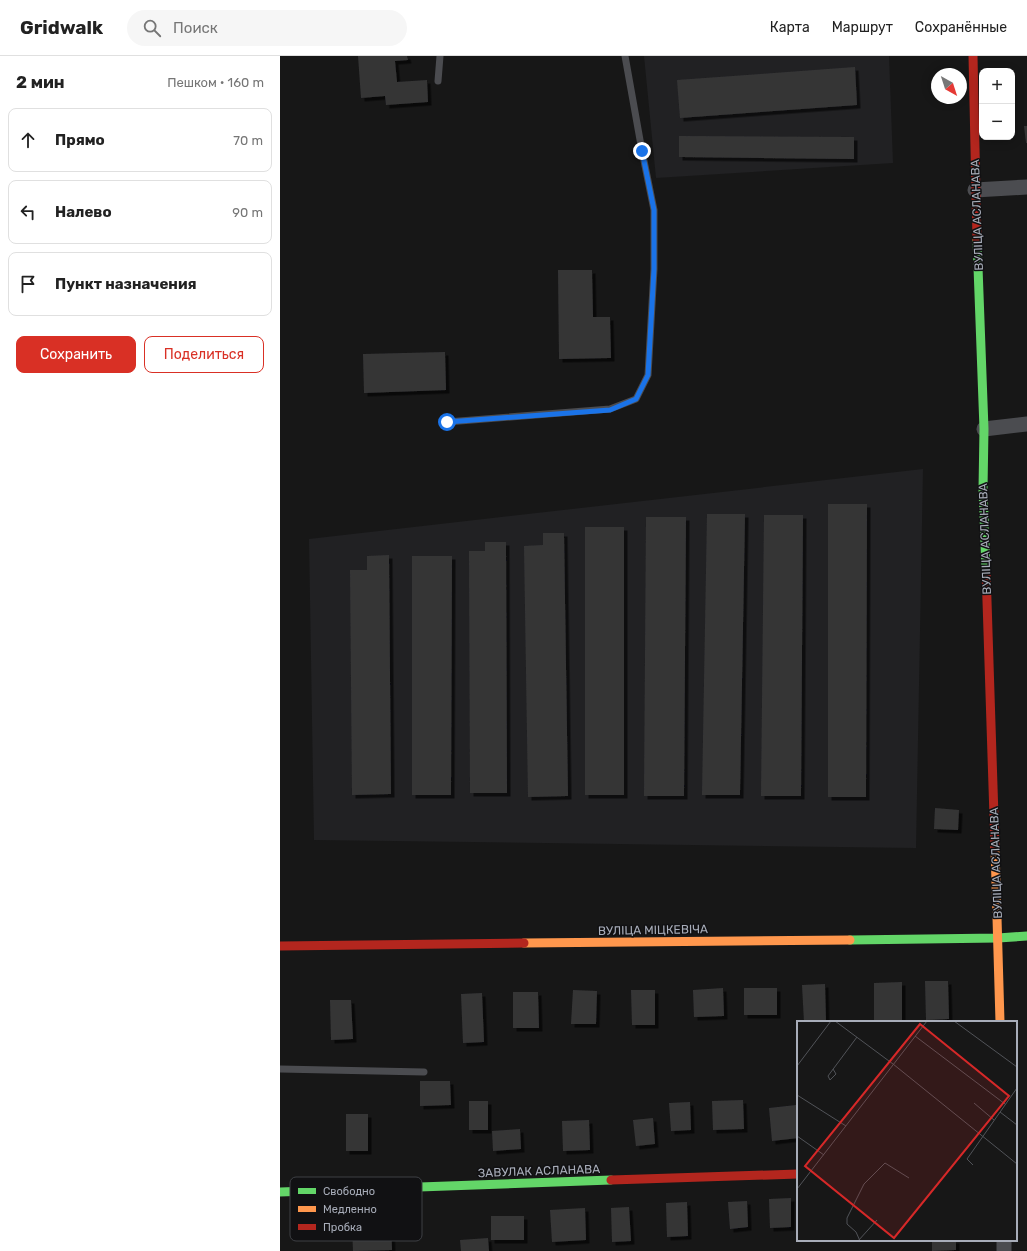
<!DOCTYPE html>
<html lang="ru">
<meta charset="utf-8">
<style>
:root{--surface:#fff;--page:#f6f6f6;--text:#222;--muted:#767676;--line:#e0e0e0;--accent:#d93025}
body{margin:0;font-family:Rubik,sans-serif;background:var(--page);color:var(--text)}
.controls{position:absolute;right:12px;top:12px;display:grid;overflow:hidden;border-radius:8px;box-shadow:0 2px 10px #0003}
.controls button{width:36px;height:36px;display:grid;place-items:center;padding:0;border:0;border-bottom:1px solid var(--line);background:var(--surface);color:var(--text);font:20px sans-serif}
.compass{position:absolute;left:651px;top:12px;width:36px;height:36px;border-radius:50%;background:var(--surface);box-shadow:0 2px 10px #0003;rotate:141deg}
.stop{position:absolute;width:12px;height:12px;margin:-9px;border:3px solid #1a73e8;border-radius:50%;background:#fff}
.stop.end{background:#1a73e8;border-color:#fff;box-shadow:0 1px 4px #0008}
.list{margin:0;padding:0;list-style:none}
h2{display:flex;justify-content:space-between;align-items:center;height:52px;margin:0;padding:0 16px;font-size:17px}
h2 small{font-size:13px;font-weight:400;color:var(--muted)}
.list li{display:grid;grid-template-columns:26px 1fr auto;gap:12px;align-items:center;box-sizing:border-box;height:64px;margin:0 8px 8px;padding:0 8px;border:1px solid var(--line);border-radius:8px}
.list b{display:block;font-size:15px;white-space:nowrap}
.list em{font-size:13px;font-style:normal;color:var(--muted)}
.actions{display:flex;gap:8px;padding:12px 16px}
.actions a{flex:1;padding:9px 0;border:1px solid var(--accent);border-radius:8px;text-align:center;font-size:14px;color:var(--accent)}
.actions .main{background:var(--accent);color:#fff}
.icon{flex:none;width:22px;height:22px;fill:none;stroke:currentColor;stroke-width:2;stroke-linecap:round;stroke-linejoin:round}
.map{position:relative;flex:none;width:747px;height:1195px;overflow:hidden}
header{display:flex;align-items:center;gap:24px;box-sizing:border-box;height:56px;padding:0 20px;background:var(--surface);border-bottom:1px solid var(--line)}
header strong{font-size:19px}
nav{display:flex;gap:22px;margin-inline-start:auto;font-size:14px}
.search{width:280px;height:36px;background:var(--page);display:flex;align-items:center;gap:10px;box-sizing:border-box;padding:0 14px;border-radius:22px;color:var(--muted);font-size:15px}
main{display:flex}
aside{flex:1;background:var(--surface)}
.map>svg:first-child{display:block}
.built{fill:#212123}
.building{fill:#353536;filter:url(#shadow)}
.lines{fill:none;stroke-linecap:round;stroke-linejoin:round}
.lane{stroke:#4b4c50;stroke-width:7}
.street{stroke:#4b4c50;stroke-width:15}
.fast{stroke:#63d668;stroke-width:9}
.slow{stroke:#ff974d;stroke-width:9}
.jam{stroke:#b3261e;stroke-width:9}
.route{stroke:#1a73e8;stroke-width:5}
.labels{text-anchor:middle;stroke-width:3;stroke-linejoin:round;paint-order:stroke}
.street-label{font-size:12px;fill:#a8adb9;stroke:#111113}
.inset-road{fill:none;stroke:#515358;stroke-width:1}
.view{fill:#d62828;fill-opacity:0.15;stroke:#d62828;stroke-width:2}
.inset-edge{fill:none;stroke:#a8adb9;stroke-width:2}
.key{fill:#111113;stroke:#3e4045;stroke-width:1}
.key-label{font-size:11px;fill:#a8adb9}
</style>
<header>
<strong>Gridwalk</strong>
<div class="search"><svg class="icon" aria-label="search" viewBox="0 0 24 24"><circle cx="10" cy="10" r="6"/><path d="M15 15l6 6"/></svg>Поиск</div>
<nav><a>Карта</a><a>Маршрут</a><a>Сохранённые</a></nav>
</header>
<main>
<aside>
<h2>2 мин<small>Пешком · 160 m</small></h2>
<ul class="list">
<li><svg class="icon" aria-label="ahead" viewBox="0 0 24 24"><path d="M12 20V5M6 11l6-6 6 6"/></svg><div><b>Прямо</b></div><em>70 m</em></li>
<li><svg class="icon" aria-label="left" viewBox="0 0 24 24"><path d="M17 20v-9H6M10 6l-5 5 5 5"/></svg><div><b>Налево</b></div><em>90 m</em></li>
<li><svg class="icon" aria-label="arrive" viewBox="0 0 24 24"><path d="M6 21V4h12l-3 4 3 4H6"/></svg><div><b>Пункт назначения</b></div></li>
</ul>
<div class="actions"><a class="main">Сохранить</a><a>Поделиться</a></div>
</aside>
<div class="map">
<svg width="747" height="1195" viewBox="0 0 747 1195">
<defs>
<filter id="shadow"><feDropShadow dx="3.5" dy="3.5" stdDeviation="0" flood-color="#0009"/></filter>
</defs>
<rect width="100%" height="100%" fill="#171717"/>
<!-- built -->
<path class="built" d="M 364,0 L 609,0 L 613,107 L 376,122 Z
M 643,413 L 636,792 L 34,784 L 29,483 Z"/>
<!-- building -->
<path class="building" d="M 78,0 L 127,0 L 128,4 L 115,5 L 117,26 L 147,24 L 148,46 L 106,49 L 105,40 L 81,42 Z
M 575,11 L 577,49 L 400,62 L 397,24 Z
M 744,70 L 747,70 L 747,87 L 746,87 Z
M 399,80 L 574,81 L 574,103 L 399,101 Z
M 278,214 L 312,214 L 313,261 L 330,261 L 331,302 L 279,303 Z
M 165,296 L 166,334 L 84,337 L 83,298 Z
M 548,448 L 587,448 L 586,741 L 548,741 Z
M 427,458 L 465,458 L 460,739 L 422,739 Z
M 484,459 L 523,459 L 521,740 L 481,740 Z
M 366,461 L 406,461 L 404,740 L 364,740 Z
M 305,471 L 344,471 L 344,739 L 305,739 Z
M 263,477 L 284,477 L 288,740 L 248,741 L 244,490 L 263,489 Z
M 205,486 L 226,486 L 227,737 L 190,737 L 189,495 L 205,495 Z
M 109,499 L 111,738 L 72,739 L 70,514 L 87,514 L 87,500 Z
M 132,500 L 172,500 L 171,739 L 132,739 Z
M 655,752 L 679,754 L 678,774 L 654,773 Z
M 645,925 L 668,925 L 669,963 L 646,964 Z
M 622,926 L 622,965 L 594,965 L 594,927 Z
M 545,928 L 546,966 L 524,966 L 522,929 Z
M 443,932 L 444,960 L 414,961 L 413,934 Z
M 464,932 L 497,932 L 497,959 L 464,959 Z
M 293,934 L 317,935 L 316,968 L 291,968 Z
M 351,934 L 375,934 L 375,969 L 352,969 Z
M 233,936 L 258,936 L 259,972 L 233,972 Z
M 202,937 L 204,986 L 183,987 L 181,938 Z
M 50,944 L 71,944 L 73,983 L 51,984 Z
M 140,1025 L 170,1025 L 171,1049 L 140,1050 Z
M 463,1044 L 464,1073 L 433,1074 L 432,1045 Z
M 189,1045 L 208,1045 L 208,1074 L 189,1074 Z
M 410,1046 L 411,1074 L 391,1075 L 389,1047 Z
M 516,1049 L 518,1082 L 492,1085 L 489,1052 Z
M 66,1058 L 88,1058 L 88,1095 L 66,1095 Z
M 373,1062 L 375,1088 L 356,1090 L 353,1064 Z
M 309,1064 L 310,1094 L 283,1095 L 282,1065 Z
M 240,1073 L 241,1093 L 213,1095 L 212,1075 Z
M 511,1142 L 511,1171 L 490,1172 L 489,1143 Z
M 467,1145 L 468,1171 L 450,1173 L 448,1146 Z
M 407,1146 L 408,1180 L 387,1181 L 386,1147 Z
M 349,1151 L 351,1185 L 332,1186 L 331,1152 Z
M 305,1152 L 306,1184 L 272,1186 L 270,1154 Z
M 211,1160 L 244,1160 L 244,1184 L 211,1184 Z
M 111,1167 L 112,1194 L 73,1195 L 72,1169 Z
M 208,1182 L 209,1195 L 181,1195 L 180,1184 Z
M 652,1184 L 676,1184 L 676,1194 L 652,1195 Z"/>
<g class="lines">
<!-- lane -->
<path class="lane" d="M 158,25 L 160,0
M 167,366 L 330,353 L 356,343 L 368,319 L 374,213 L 374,154 L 362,95 L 345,0
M 0,1013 L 144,1016"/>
<!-- street -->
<path class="street" d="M 695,134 L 747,131
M 704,373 L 747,368
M 724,1184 L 724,1195"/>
<!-- fast -->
<path class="fast" d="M 697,184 L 704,373 L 703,433 L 706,514
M 570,884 L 718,882 L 747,880
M 0,1136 L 331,1124"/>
<!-- slow -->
<path class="slow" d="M 715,792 L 720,966
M 244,887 L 570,884"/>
<!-- jam -->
<path class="jam" d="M 693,0 L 697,184
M 706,514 L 715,792
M 0,890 L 244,887
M 331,1124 L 518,1118"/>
</g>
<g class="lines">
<!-- route -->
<path class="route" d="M 167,366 L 330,354 L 356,343 L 368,319 L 374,213 L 374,154 L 362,95"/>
</g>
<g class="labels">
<!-- street labels -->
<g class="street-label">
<text transform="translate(697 159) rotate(-92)" y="4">ВУЛІЦА АСЛАНАВА</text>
<text transform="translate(705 483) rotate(-92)" y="4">ВУЛІЦА АСЛАНАВА</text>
<text transform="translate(716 807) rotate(-92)" y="4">ВУЛІЦА АСЛАНАВА</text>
<text transform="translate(373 874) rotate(-1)" y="4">ВУЛІЦА МІЦКЕВІЧА</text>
<text transform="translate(259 1115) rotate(-2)" y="4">ЗАВУЛАК АСЛАНАВА</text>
</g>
</g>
<!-- overview -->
<g transform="translate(517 965)">
<rect width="220" height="220" fill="#171717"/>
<path class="inset-road" d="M 38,0 L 96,43 L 220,143M 157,0 L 220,46M 118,15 L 208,83M 0,45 L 34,0M 36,48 L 39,53 L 33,59 L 31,55 L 60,16M 0,74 L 49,105M 177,82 L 197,99M 203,91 L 220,104M 0,115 L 27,134M 176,144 L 170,138 L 220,67M 0,168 L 130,0M 61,220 L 80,199M 63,220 L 59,211 L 50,203 L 50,197 L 67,163 L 88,142 L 112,157"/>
<path class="view" d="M 123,3 L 212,75 L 97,217 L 8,145 Z"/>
<rect width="220" height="220" class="inset-edge"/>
</g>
<!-- legend -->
<rect x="10" y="1121" width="132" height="64" rx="6" class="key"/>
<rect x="18" y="1132" width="18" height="6" fill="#63d668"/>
<rect x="18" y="1150" width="18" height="6" fill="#ff974d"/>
<rect x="18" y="1168" width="18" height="6" fill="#b3261e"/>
<g class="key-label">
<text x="43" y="1139">Свободно</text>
<text x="43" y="1157">Медленно</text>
<text x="43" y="1175">Пробка</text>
</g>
</svg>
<div class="controls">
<button>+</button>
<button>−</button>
</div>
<svg class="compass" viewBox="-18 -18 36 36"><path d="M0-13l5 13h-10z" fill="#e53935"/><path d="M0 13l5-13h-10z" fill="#767676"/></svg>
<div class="stop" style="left:167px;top:366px"></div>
<div class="stop end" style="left:362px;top:95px"></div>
</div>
</main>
